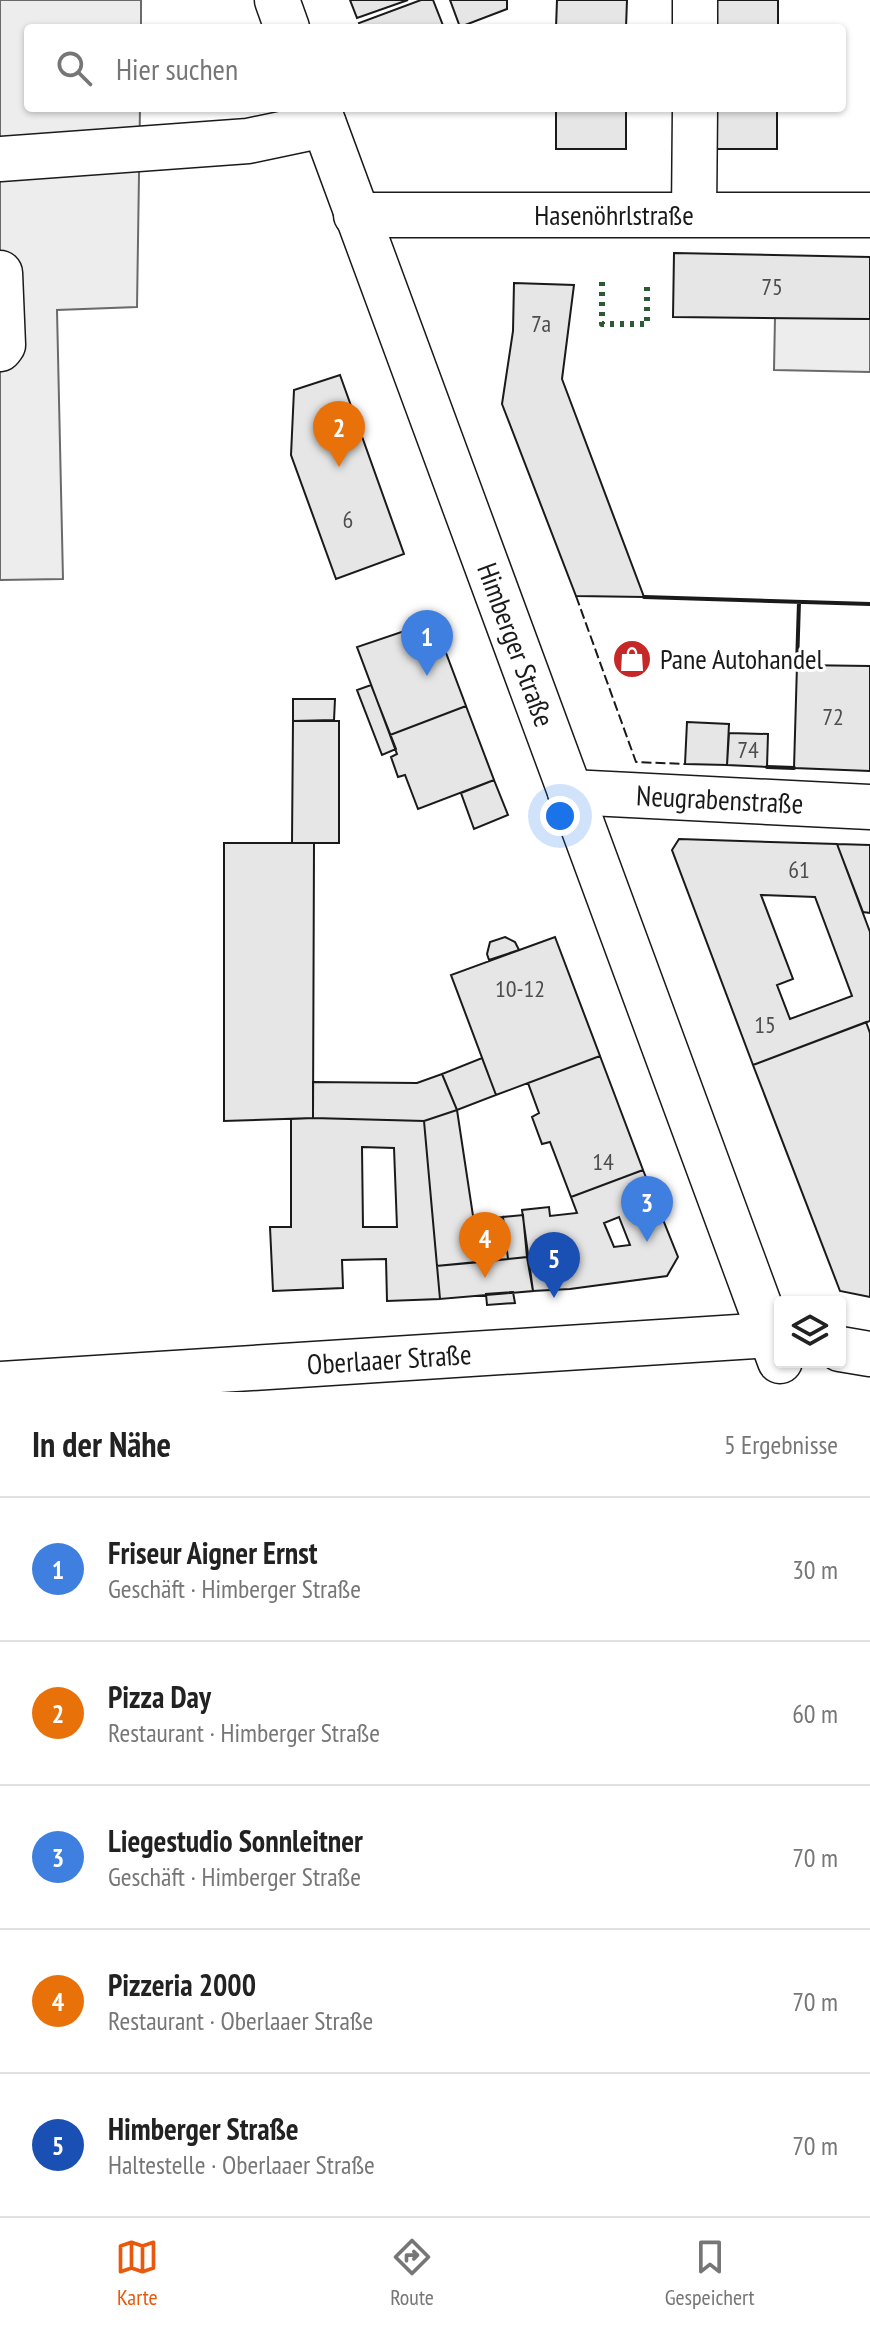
<!DOCTYPE html>
<html lang="de">
<meta charset="utf-8">
<style>
:root{--surface:#fff;--page:#f2f2f2;--text:#222;--muted:#767676;--line:#e0e0e0;--accent:#ea580c}
body{margin:0;font-family:"PT Sans Narrow",sans-serif;background:var(--page);color:var(--text)}
.controls{position:absolute;right:24px;bottom:24px;display:grid;overflow:hidden;border-radius:8px;box-shadow:0 2px 6px #0004}
.controls button{width:72px;height:72px;display:grid;place-items:center;padding:0;border:0;border-bottom:2px solid var(--line);background:var(--surface);color:var(--text);font:40px sans-serif}
.you{position:absolute;left:560px;top:816px;width:28px;height:28px;margin:-20px;border:6px solid #fff;border-radius:50%;background:#1a73e8;box-shadow:0 0 0 12px #1a73e833}
.badge{display:grid;place-items:center;width:52px;height:52px;border-radius:50%;background:var(--accent);color:#fff;font-size:26px;font-weight:700}
.pin{position:absolute;translate:-50% -66px;filter:drop-shadow(0 2px 4px #0008)}
.pin::after{content:'';position:absolute;top:42px;width:28px;height:24px;background:inherit;clip-path:polygon(0 0,100% 0,50% 100%)}
.list{margin:0;padding:0;list-style:none}
h2{display:flex;justify-content:space-between;align-items:center;height:104px;margin:0;padding:0 32px;font-size:34px}
h2 small{font-size:26px;font-weight:400;color:var(--muted)}
.list li{display:grid;grid-template-columns:52px 1fr auto;gap:24px;align-items:center;box-sizing:border-box;height:144px;padding:0 32px;border-top:2px solid var(--line)}
.list b{display:block;font-size:30px;white-space:nowrap}
.list p{margin:0;font-size:26px;white-space:nowrap;color:var(--muted)}
.list em{font-size:26px;font-style:normal;color:var(--muted)}
.icon{flex:none;width:44px;height:44px;fill:none;stroke:currentColor;stroke-width:2;stroke-linecap:round;stroke-linejoin:round}
.map{position:relative;flex:none;width:870px;height:1392px;overflow:hidden}
.search{position:absolute;background:var(--surface);box-shadow:0 2px 6px #0004;left:24px;right:24px;top:24px;height:88px;display:flex;align-items:center;gap:20px;box-sizing:border-box;padding:0 28px;border-radius:8px;color:var(--muted);font-size:30px}
.sheet{height:824px;background:var(--surface)}
nav{display:flex;justify-content:space-around;align-items:center;box-sizing:border-box;height:112px;border-top:2px solid var(--line);background:var(--surface);font-size:22px;color:var(--muted)}
nav a{display:grid;justify-items:center;gap:4px}
nav .on{color:var(--accent)}
.map>svg:first-child{display:block}
.built{fill:#ededed;stroke:#6a6a6a;stroke-width:2}
.building{fill:#e6e6e6;stroke:#1a1a1a;stroke-width:2;fill-rule:evenodd}
.lines{fill:none;stroke-linecap:round;stroke-linejoin:round}
.minor-casing{stroke:#1a1a1a;stroke-width:47}
.major-casing{stroke:#1a1a1a;stroke-width:47}
.minor{stroke:#fff;stroke-width:44}
.major{stroke:#fff;stroke-width:44}
.hedge{stroke:#2b5a34;stroke-width:6;stroke-dasharray:4 6;stroke-linecap:butt}
.fence{stroke:#1a1a1a;stroke-width:2;stroke-dasharray:10 4;stroke-linecap:butt}
.wall{stroke:#1a1a1a;stroke-width:4}
.labels{text-anchor:middle;stroke-width:6;stroke-linejoin:round;paint-order:stroke}
.number-label{font-size:24px;fill:#4d4d4d}
.street-label{font-size:28px;fill:#1a1a1a;stroke:#fff}
.poi-label{font-size:28px;fill:#1a1a1a;stroke:#fff;text-anchor:start}
</style>
<div class="map">
<svg width="870" height="1392" viewBox="0 0 870 1392">
<rect width="100%" height="100%" fill="#fff"/>
<!-- built -->
<path class="built" d="M 0,0 L 141,0 L 141,28 L 28,28 L 28,108 L 140,108 L 137,307 L 57,310 L 63,579 L 0,580 Z
M 775,317 L 870,319 L 870,372 L 774,370 Z"/>
<!-- building -->
<path class="building" d="M 350,0 L 408,0 L 357,18 Z
M 421,0 L 433,0 L 444,28 L 361,28 L 359,23 Z
M 450,0 L 507,0 L 507,9 L 460,27 Z
M 557,0 L 627,0 L 626,28 L 556,28 Z
M 708,0 L 778,0 L 778,28 L 708,28 Z
M 556,108 L 626,108 L 626,149 L 556,149 Z
M 708,108 L 777,108 L 777,149 L 708,149 Z
M 674,253 L 870,257 L 870,319 L 673,317 Z
M 514,283 L 574,285 L 562,379 L 644,597 L 576,596 L 502,404 L 513,331 Z
M 340,375 L 404,554 L 336,579 L 291,455 L 294,390 Z
M 434,621 L 466,706 L 390,735 L 357,647 Z
M 797,665 L 870,666 L 870,771 L 794,768 Z
M 371,685 L 396,749 L 382,755 L 357,690 Z
M 293,699 L 335,699 L 334,720 L 293,721 Z
M 466,706 L 494,780 L 418,809 L 405,775 L 398,777 L 391,757 L 397,754 L 390,735 Z
M 293,721 L 339,721 L 339,843 L 292,843 Z
M 687,722 L 729,724 L 727,765 L 685,764 Z
M 729,733 L 768,734 L 767,767 L 727,765 Z
M 494,780 L 508,815 L 474,829 L 461,793 Z
M 679,839 L 837,844 L 870,932 L 870,1021 L 753,1065 L 672,850 ZM 761,895 L 815,897 L 852,996 L 790,1019 L 777,985 L 793,979 Z
M 224,843 L 314,843 L 313,1118 L 224,1121 Z
M 837,844 L 870,845 L 870,913 L 863,912 Z
M 505,937 L 515,942 L 519,950 L 489,960 L 487,954 L 490,942 Z
M 555,937 L 600,1056 L 496,1095 L 451,975 Z
M 866,1022 L 870,1033 L 870,1297 L 840,1291 L 753,1065 Z
M 600,1056 L 643,1170 L 571,1197 L 550,1142 L 542,1144 L 532,1117 L 539,1113 L 528,1083 Z
M 482,1058 L 496,1095 L 457,1110 L 442,1074 Z
M 442,1074 L 457,1110 L 424,1121 L 313,1118 L 313,1082 L 417,1083 Z
M 457,1110 L 480,1262 L 437,1266 L 424,1121 Z
M 313,1118 L 424,1121 L 440,1299 L 387,1301 L 386,1259 L 342,1260 L 343,1288 L 273,1291 L 270,1227 L 291,1227 L 291,1119 ZM 362,1147 L 394,1148 L 397,1227 L 363,1227 Z
M 643,1170 L 678,1257 L 667,1276 L 570,1289 L 533,1291 L 522,1210 L 549,1207 L 550,1216 L 577,1213 L 571,1197 Z
M 523,1215 L 527,1257 L 508,1259 L 503,1217 Z
M 503,1217 L 508,1259 L 480,1262 L 473,1221 Z
M 619,1217 L 630,1245 L 614,1247 L 604,1223 Z
M 527,1257 L 533,1291 L 440,1299 L 437,1266 Z
M 513,1292 L 515,1303 L 487,1305 L 486,1294 Z"/>
<g class="lines">
<!-- minor casing -->
<g class="minor-casing">
<g id="minor">
<path d="M 695,0 L 695,28"/>
<path d="M 0,159 L 248,141 L 324,125"/>
<path d="M 694,214 L 695,108"/>
<path id="s1" d="M 356,215 L 870,215"/>
<path d="M 0,273 L 3,345 L 0,349"/>
<path id="s2" d="M 570,792 L 870,807"/>
</g>
</g>
<!-- major casing -->
<g class="major-casing">
<g id="major">
<path d="M 277,0 L 287,28"/>
<path id="s3" d="M 318,108 L 780,1361"/>
<path d="M 840,1349 L 870,1354"/>
<path id="s4" d="M 0,1384 L 770,1335 L 780,1337"/>
</g>
</g>
<!-- minor -->
<use href="#minor" class="minor"/>
<!-- major -->
<use href="#major" class="major"/>
<!-- hedge -->
<path class="hedge" d="M 602,282 L 602,324 L 647,324 L 647,282"/>
<!-- fence -->
<path class="fence" d="M 576,596 L 636,762 L 685,764"/>
<!-- wall -->
<path class="wall" d="M 644,597 L 870,604
M 797,665 L 799,602
M 767,767 L 794,768"/>
</g>
<!-- icons -->
<defs>
<g id="shop-disc" transform="scale(2)"><circle r="9.5" fill="#c62828" stroke="#fff"/><path d="M-5-2.5h2.3a2.7 3.5 0 0 1 5.4 0H5L5.5 6h-11ZM-1.5-2.5h3a1.5 2.3 0 0 0-3 0Z" fill="#fff"/></g>
</defs>
<g fill-rule="evenodd">
<use href="#shop-disc" x="632" y="659"/>
</g>
<g class="labels">
<!-- number labels -->
<g class="number-label">
<text x="772" y="295">75</text>
<text x="541" y="332">7a</text>
<text x="348" y="528">6</text>
<text x="833" y="725">72</text>
<text x="748" y="758">74</text>
<text x="799" y="878">61</text>
<text x="520" y="997">10-12</text>
<text x="765" y="1033">15</text>
<text x="603" y="1170">14</text>
</g>
<!-- street labels -->
<g class="street-label">
<text dy="10" stroke="none"><textPath href="#s1" startOffset="258">Hasenöhrlstraße</textPath></text>
<text dy="10" stroke="none"><textPath href="#s3" startOffset="572">Himberger Straße</textPath></text>
<text dy="10" stroke="none"><textPath href="#s2" startOffset="150">Neugrabenstraße</textPath></text>
<text dy="10" stroke="none"><textPath href="#s4" startOffset="390">Oberlaaer Straße</textPath></text>
</g>
<!-- poi labels -->
<g class="poi-label">
<text x="660" y="669">Pane Autohandel</text>
</g>
</g>
</svg>
<div class="controls">
<button><svg class="icon" aria-label="layers" viewBox="0 0 24 24"><path d="M12 4l9 5-9 5-9-5zM3 14l9 5 9-5"/></svg></button>
</div>
<div class="you"></div>
<div class="pin badge" style="left:427px;top:676px;background:#3f7fe0">1</div>
<div class="pin badge" style="left:339px;top:467px;background:#e8710a">2</div>
<div class="pin badge" style="left:647px;top:1242px;background:#3f7fe0">3</div>
<div class="pin badge" style="left:485px;top:1278px;background:#e8710a">4</div>
<div class="pin badge" style="left:554px;top:1298px;background:#1a4fb4">5</div>
<div class="search"><svg class="icon" aria-label="search" viewBox="0 0 24 24"><circle cx="10" cy="10" r="6"/><path d="M15 15l6 6"/></svg>Hier suchen</div>
</div>
<section class="sheet">
<h2>In der Nähe<small>5 Ergebnisse</small></h2>
<ul class="list">
<li><span class="badge" style="background:#3f7fe0">1</span><div><b>Friseur Aigner Ernst</b><p>Geschäft · Himberger Straße</p></div><em>30 m</em></li>
<li><span class="badge" style="background:#e8710a">2</span><div><b>Pizza Day</b><p>Restaurant · Himberger Straße</p></div><em>60 m</em></li>
<li><span class="badge" style="background:#3f7fe0">3</span><div><b>Liegestudio Sonnleitner</b><p>Geschäft · Himberger Straße</p></div><em>70 m</em></li>
<li><span class="badge" style="background:#e8710a">4</span><div><b>Pizzeria 2000</b><p>Restaurant · Oberlaaer Straße</p></div><em>70 m</em></li>
<li><span class="badge" style="background:#1a4fb4">5</span><div><b>Himberger Straße</b><p>Haltestelle · Oberlaaer Straße</p></div><em>70 m</em></li>
</ul>
</section>
<nav>
<a class="on"><svg class="icon" aria-label="map" viewBox="0 0 24 24"><path d="M3 6l6-2 6 2 6-2v14l-6 2-6-2-6 2zM9 4v14M15 6v14"/></svg>Karte</a>
<a><svg class="icon" aria-label="directions" viewBox="0 0 24 24"><path d="M12 3l9 9-9 9-9-9zM9 14v-3h6M13 9l2 2-2 2"/></svg>Route</a>
<a><svg class="icon" aria-label="saved" viewBox="0 0 24 24"><path d="M7 4h10v16l-5-4-5 4z"/></svg>Gespeichert</a>
</nav>
